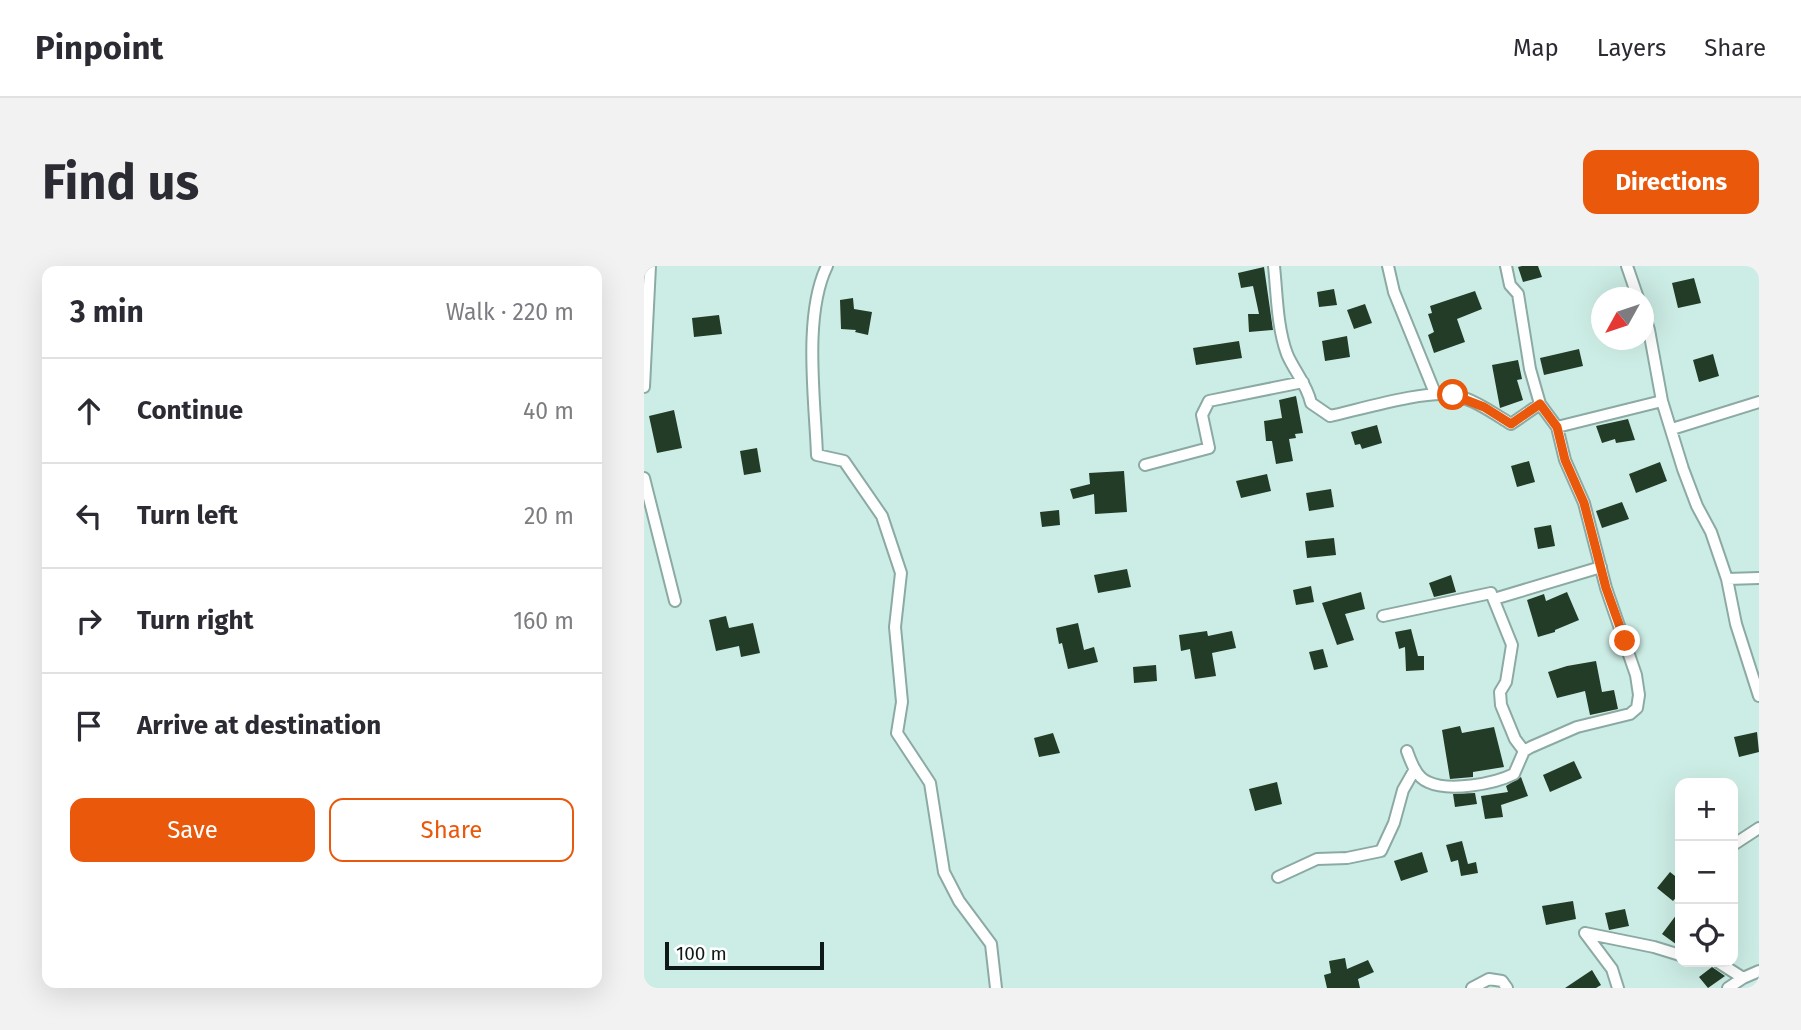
<!DOCTYPE html>
<meta charset="utf-8">
<style>
:root{--surface:#fff;--page:#f2f2f3;--text:#2b2b33;--muted:#7c7c81;--line:#e1e1e2;--accent:#ea580c}
body{margin:0;font-family:"Fira Sans",sans-serif;background:var(--page);color:var(--text)}
.controls{position:absolute;right:21px;bottom:21px;display:grid;overflow:hidden;border-radius:14px;box-shadow:0 7px 28px #0002}
.controls button{width:63px;height:63px;display:grid;place-items:center;padding:0;border:0;border-bottom:2px solid var(--line);background:var(--surface);color:var(--text);font:35px sans-serif}
.compass{position:absolute;left:947px;top:21px;width:63px;height:63px;border-radius:50%;background:var(--surface);box-shadow:0 7px 28px #0002;rotate:230deg}
.scale{position:absolute;left:21px;bottom:18px;width:159px;box-sizing:border-box;padding-left:7px;border:4px solid #0d1916;border-top:0;font-size:19px;line-height:24px;white-space:nowrap;color:#0d1916;-webkit-text-stroke:5px #fff;paint-order:stroke}
.stop{position:absolute;width:21px;height:21px;margin:-16px;border:5px solid #ea580c;border-radius:50%;background:#fff}
.stop.end{background:#ea580c;border-color:#fff;box-shadow:0 2px 7px #0008}
.list{margin:0;padding:0;list-style:none}
h2{display:flex;justify-content:space-between;align-items:center;height:91px;margin:0;padding:0 28px;font-size:30px}
h2 small{font-size:23px;font-weight:400;color:var(--muted)}
.list li{display:grid;grid-template-columns:46px 1fr auto;gap:21px;align-items:center;box-sizing:border-box;height:105px;padding:0 28px;border-top:2px solid var(--line)}
.list b{display:block;font-size:26px;white-space:nowrap}
.list em{font-size:23px;font-style:normal;color:var(--muted)}
.actions{display:flex;gap:14px;padding:21px 28px}
.actions a{flex:1;padding:16px 0;border:2px solid var(--accent);border-radius:14px;text-align:center;font-size:24px;color:var(--accent)}
.actions .main{background:var(--accent);color:#fff}
.icon{flex:none;width:38px;height:38px;fill:none;stroke:currentColor;stroke-width:2;stroke-linecap:round;stroke-linejoin:round}
.map{position:relative;flex:none;width:1115px;height:722px;overflow:hidden;border-radius:14px}
header{display:flex;align-items:center;gap:42px;box-sizing:border-box;height:98px;padding:0 35px;background:var(--surface);border-bottom:2px solid var(--line)}
header strong{font-size:33px}
nav{display:flex;gap:38px;margin-inline-start:auto;font-size:24px}
.intro{display:flex;align-items:center;justify-content:space-between;box-sizing:border-box;height:168px;padding:0 42px}
h1{margin:0;font-size:49px}
.button{padding:18px 32px;border-radius:14px;background:var(--accent);color:#fff;font-size:24px;font-weight:700}
main{display:flex;gap:42px;padding:0 42px}
aside{flex:1;background:var(--surface);border-radius:14px;box-shadow:0 7px 28px #0002}
.map>svg:first-child{display:block}
.building{fill:#233c27}
.lines{fill:none;stroke-linecap:round;stroke-linejoin:round}
.street-casing{stroke:#8baaa3;stroke-width:14}
.street{stroke:#fff;stroke-width:10}
.route{stroke:#ea580c;stroke-width:9}
</style>
<header>
<strong>Pinpoint</strong>
<nav><a>Map</a><a>Layers</a><a>Share</a></nav>
</header>
<div class="intro"><h1>Find us</h1><a class="button">Directions</a></div>
<main>
<aside>
<h2>3 min<small>Walk · 220 m</small></h2>
<ul class="list">
<li><svg class="icon" aria-label="ahead" viewBox="0 0 24 24"><path d="M12 20V5M6 11l6-6 6 6"/></svg><div><b>Continue</b></div><em>40 m</em></li>
<li><svg class="icon" aria-label="left" viewBox="0 0 24 24"><path d="M17 20v-9H6M10 6l-5 5 5 5"/></svg><div><b>Turn left</b></div><em>20 m</em></li>
<li><svg class="icon" aria-label="right" viewBox="0 0 24 24"><path d="M7 20v-9h11M14 6l5 5-5 5"/></svg><div><b>Turn right</b></div><em>160 m</em></li>
<li><svg class="icon" aria-label="arrive" viewBox="0 0 24 24"><path d="M6 21V4h12l-3 4 3 4H6"/></svg><div><b>Arrive at destination</b></div></li>
</ul>
<div class="actions"><a class="main">Save</a><a>Share</a></div>
</aside>
<div class="map">
<svg width="1115" height="722" viewBox="0 0 1115 722">
<rect width="100%" height="100%" fill="#ccede5"/>
<!-- building -->
<path class="building" d="M 878,0 L 894,0 L 898,11 L 879,16 L 874,1 Z
M 620,1 L 629,64 L 605,66 L 604,48 L 615,48 L 609,20 L 597,22 L 594,7 Z
M 1050,12 L 1057,37 L 1034,42 L 1028,17 Z
M 690,23 L 693,39 L 675,41 L 673,26 Z
M 831,25 L 838,43 L 813,53 L 821,76 L 790,87 L 784,69 L 790,66 L 784,48 L 788,47 L 786,40 Z
M 209,32 L 210,43 L 228,46 L 224,69 L 211,66 L 212,64 L 197,63 L 196,34 Z
M 721,38 L 728,57 L 710,63 L 703,44 Z
M 75,49 L 78,68 L 50,71 L 48,52 Z
M 703,70 L 706,91 L 681,95 L 678,75 Z
M 595,75 L 598,92 L 552,99 L 549,82 Z
M 935,83 L 939,100 L 900,109 L 896,92 Z
M 1069,88 L 1075,110 L 1055,116 L 1049,94 Z
M 874,94 L 878,113 L 873,114 L 879,134 L 856,142 L 848,99 Z
M 652,130 L 659,167 L 651,168 L 652,172 L 645,173 L 649,195 L 632,198 L 628,175 L 622,175 L 620,155 L 638,152 L 635,134 Z
M 30,144 L 38,182 L 13,187 L 5,150 Z
M 984,153 L 991,174 L 972,177 L 971,173 L 958,177 L 952,160 Z
M 733,159 L 738,177 L 718,183 L 716,178 L 711,179 L 707,166 Z
M 113,182 L 117,206 L 100,209 L 96,185 Z
M 885,195 L 891,216 L 873,221 L 867,200 Z
M 1016,196 L 1023,215 L 992,227 L 985,208 Z
M 480,205 L 483,246 L 451,248 L 450,228 L 429,233 L 426,223 L 446,218 L 445,207 Z
M 623,208 L 627,225 L 597,232 L 592,215 Z
M 687,223 L 690,241 L 665,245 L 662,227 Z
M 978,236 L 985,253 L 958,262 L 952,245 Z
M 415,244 L 416,259 L 398,261 L 396,246 Z
M 907,259 L 911,280 L 894,283 L 890,262 Z
M 690,272 L 692,289 L 663,292 L 661,275 Z
M 483,303 L 487,321 L 454,327 L 450,309 Z
M 807,309 L 812,326 L 790,331 L 785,317 Z
M 667,320 L 670,336 L 652,339 L 649,324 Z
M 717,326 L 721,343 L 701,348 L 710,374 L 693,379 L 678,337 Z
M 923,326 L 935,354 L 911,364 L 911,366 L 894,371 L 883,334 L 900,328 L 902,335 Z
M 82,350 L 85,362 L 109,357 L 116,387 L 97,391 L 95,380 L 72,385 L 65,354 Z
M 434,357 L 440,384 L 450,381 L 454,396 L 424,403 L 418,377 L 415,378 L 412,362 Z
M 767,363 L 774,390 L 780,390 L 780,404 L 762,405 L 761,381 L 755,383 L 751,366 Z
M 563,365 L 564,370 L 588,365 L 592,382 L 568,387 L 572,410 L 551,413 L 546,383 L 537,385 L 535,369 Z
M 679,383 L 684,401 L 670,404 L 665,386 Z
M 952,395 L 958,426 L 970,424 L 974,443 L 946,449 L 941,425 L 913,432 L 904,406 L 923,400 Z
M 512,399 L 513,415 L 490,417 L 489,401 Z
M 816,460 L 818,467 L 850,461 L 860,501 L 829,506 L 829,511 L 806,513 L 798,464 Z
M 1113,466 L 1115,486 L 1095,491 L 1090,471 Z
M 409,467 L 416,487 L 395,491 L 390,472 Z
M 930,495 L 938,512 L 906,526 L 899,509 Z
M 877,511 L 884,530 L 857,539 L 859,551 L 841,553 L 837,530 L 864,526 L 862,520 Z
M 633,516 L 638,538 L 611,545 L 605,523 Z
M 831,527 L 833,538 L 811,541 L 809,528 Z
M 818,575 L 824,598 L 832,596 L 834,607 L 817,610 L 814,594 L 807,596 L 802,579 Z
M 778,586 L 784,606 L 757,615 L 750,595 Z
M 1026,606 L 1036,614 L 1036,627 L 1029,635 L 1013,622 Z
M 929,635 L 932,653 L 902,659 L 898,640 Z
M 981,643 L 985,660 L 965,664 L 961,647 Z
M 1036,644 L 1036,681 L 1018,668 Z
M 701,692 L 703,703 L 724,694 L 730,706 L 714,713 L 716,722 L 683,722 L 680,709 L 687,707 L 685,695 Z
M 1068,701 L 1081,710 L 1064,722 L 1055,711 Z
M 948,704 L 957,719 L 952,722 L 921,722 Z"/>
<g class="lines">
<!-- street casing -->
<g class="street-casing">
<path id="street" d="M 183,0 C 159,49 171,134 173,189 L 200,195 L 238,250 L 257,307 L 251,361 L 258,436 L 253,467 L 286,517 L 300,606 L 315,635 L 347,678 L 352,722
M 630,0 C 633,28 633,61 643,88 C 650,105 663,118 667,137 L 686,150 C 714,144 784,123 809,129 C 830,133 849,147 867,158 L 896,138
M 744,0 L 750,26 L 791,127
M 983,0 L 994,32
M 1000,47 L 1005,64 L 1018,135 L 1039,203 L 1053,240 L 1067,266 L 1083,313 L 1092,358 L 1115,430
M 0,121 L 6,0
M 913,161 L 1018,135
M 1028,163 L 1115,136
M 501,199 L 565,182 L 558,149 L 565,135 L 659,116
M 0,212 L 31,335
M 1083,313 L 1115,312
M 850,333 L 957,301
M 739,350 L 847,327 L 868,379 L 862,416 L 856,426 L 857,439 L 871,473 L 880,485
M 763,485 C 767,496 772,511 784,516 C 805,526 850,518 870,508 L 880,485 L 887,481 L 933,461 L 986,448 L 993,442 L 995,429 L 992,409 L 962,322 L 940,237 L 921,194 L 913,161 L 896,138 L 886,103 L 874,28 L 866,19 L 862,0
M 1089,579 L 1115,562
M 634,611 L 673,593 L 703,592 L 737,585 L 750,557 L 759,524 L 771,503
M 941,667 L 1010,681 L 1036,689
M 941,667 L 968,703 L 974,722
M 1074,696 L 1099,712 L 1115,705
M 828,722 L 845,713 L 858,715 L 863,722
M 1084,722 L 1099,712"/>
</g>
<!-- street -->
<use href="#street" class="street"/>
</g>
<g class="lines">
<!-- route -->
<path class="route" d="M 809,129 L 840,141 L 867,158 L 896,138 L 913,161 L 921,194 L 940,237 L 962,322 L 981,375"/>
</g>
</svg>
<div class="controls">
<button>+</button>
<button>−</button>
<button><svg class="icon" aria-label="locate" viewBox="0 0 24 24"><circle cx="12" cy="12" r="6"/><path d="M12 2v4M12 18v4M2 12h4M18 12h4"/></svg></button>
</div>
<svg class="compass" viewBox="-18 -18 36 36"><path d="M0-13l5 13h-10z" fill="#e53935"/><path d="M0 13l5-13h-10z" fill="#7c7c81"/></svg>
<div class="scale">100 m</div>
<div class="stop" style="left:809px;top:129px"></div>
<div class="stop end" style="left:981px;top:375px"></div>
</div>
</main>
